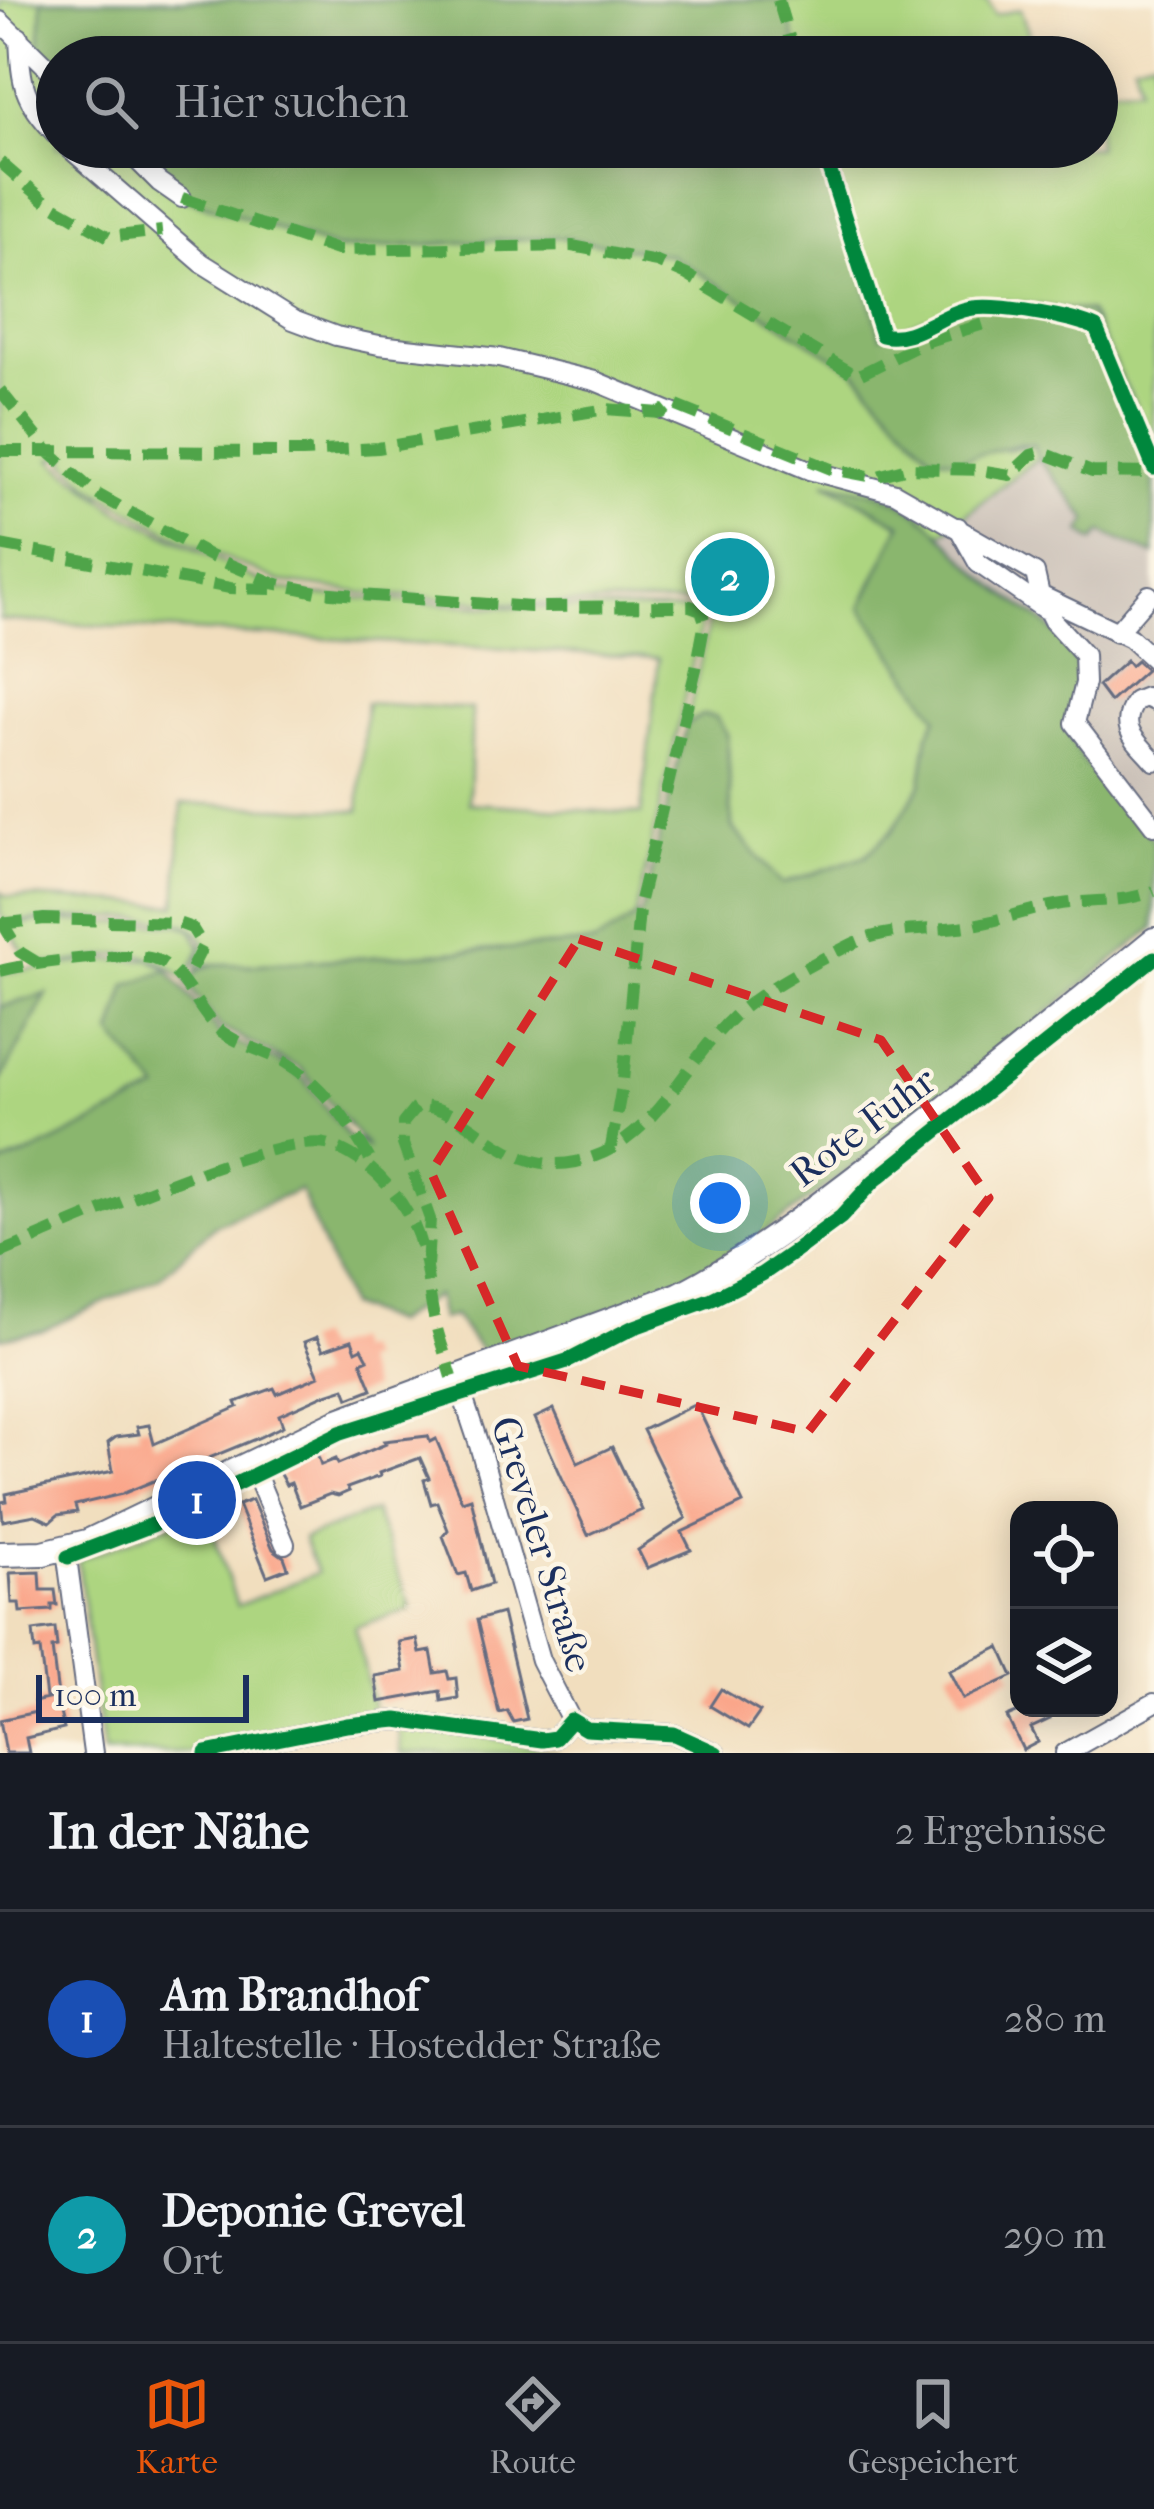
<!DOCTYPE html>
<html lang="de">
<meta charset="utf-8">
<style>
:root{--surface:#171b24;--page:#242831;--text:#f1f3f6;--muted:#9ea1a6;--line:#363941;--accent:#ea580c}
body{margin:0;font-family:"IM FELL French Canon",serif;background:var(--page);color:var(--text)}
.controls{position:absolute;right:36px;bottom:36px;display:grid;overflow:hidden;border-radius:24px;box-shadow:0 6px 30px #0003}
.controls button{width:108px;height:108px;display:grid;place-items:center;padding:0;border:0;border-bottom:3px solid var(--line);background:var(--surface);color:var(--text);font:60px sans-serif}
.scale{position:absolute;left:36px;bottom:30px;width:213px;box-sizing:border-box;padding-left:12px;border:6px solid #1b2f5e;border-top:0;font-size:33px;line-height:42px;white-space:nowrap;color:#1b2f5e;-webkit-text-stroke:9px #fcf5e5;paint-order:stroke}
.you{position:absolute;left:720px;top:1203px;width:42px;height:42px;margin:-30px;border:9px solid #fff;border-radius:50%;background:#1a73e8;box-shadow:0 0 0 18px #1a73e833}
.badge{display:grid;place-items:center;width:78px;height:78px;border-radius:50%;background:var(--accent);color:#fff;font-size:39px;font-weight:700}
.pin{position:absolute;translate:-50% -50%;border:6px solid #fff;box-shadow:0 3px 12px #0006}
.list{margin:0;padding:0;list-style:none}
h2{display:flex;justify-content:space-between;align-items:center;height:156px;margin:0;padding:0 48px;font-size:51px}
h2 small{font-size:39px;font-weight:400;color:var(--muted)}
.list li{display:grid;grid-template-columns:78px 1fr auto;gap:36px;align-items:center;box-sizing:border-box;height:216px;padding:0 48px;border-top:3px solid var(--line)}
.list b{display:block;font-size:45px;white-space:nowrap}
.list p{margin:0;font-size:39px;white-space:nowrap;color:var(--muted)}
.list em{font-size:39px;font-style:normal;color:var(--muted)}
.icon{flex:none;width:66px;height:66px;fill:none;stroke:currentColor;stroke-width:2;stroke-linecap:round;stroke-linejoin:round}
.map{position:relative;flex:none;width:1154px;height:1753px;overflow:hidden}
.search{position:absolute;background:var(--surface);box-shadow:0 6px 30px #0003;left:36px;right:36px;top:36px;height:132px;display:flex;align-items:center;gap:30px;box-sizing:border-box;padding:0 42px;border-radius:66px;color:var(--muted);font-size:45px}
.sheet{height:588px;background:var(--surface)}
nav{display:flex;justify-content:space-around;align-items:center;box-sizing:border-box;height:168px;border-top:3px solid var(--line);background:var(--surface);font-size:33px;color:var(--muted)}
nav a{display:grid;justify-items:center;gap:6px}
nav .on{color:var(--accent)}
.map>svg:first-child{display:block}
.industrial{fill:#ccc2b9}
.green{fill:#add580;stroke:#64826f;stroke-width:3}
.forest{fill:#8ab66e;stroke:#527266;stroke-width:3}
.building{fill:#faa68a}
.lines{fill:none;stroke-linecap:round;stroke-linejoin:round}
.minor-casing{stroke:#666c80;stroke-width:22}
.major-casing{stroke:#666c80;stroke-width:28}
.path{stroke:#666c80;stroke-width:3;stroke-dasharray:9 9;stroke-linecap:butt}
.minor{stroke:#fff;stroke-width:18}
.major{stroke:#fff;stroke-width:24}
.quiet{stroke:#4fa44a;stroke-width:12;stroke-dasharray:24 12;stroke-linecap:butt}
.cycleway-casing{stroke:#fcf5e5;stroke-width:22}
.cycleway{stroke:#00873e;stroke-width:15}
.marked{fill:none;stroke:#d62828;stroke-width:9;stroke-dasharray:24 15;stroke-linejoin:round}
.labels{text-anchor:middle;stroke-width:9;stroke-linejoin:round;paint-order:stroke}
.street-label{font-size:39px;fill:#1b2f5e;stroke:#fcf5e5}
</style>
<div class="map">
<svg width="1154" height="1753" viewBox="0 0 1154 1753">
<rect width="100%" height="100%" fill="#fcf5e5"/>
<filter id="ink" filterUnits="userSpaceOnUse"><feTurbulence type="fractalNoise" baseFrequency=".00833" numOctaves="2"/><feDisplacementMap in="SourceGraphic" scale="24" xChannelSelector="R" yChannelSelector="G"/><feConvolveMatrix kernelMatrix="1 2 1 2 8 2 1 2 1" color-interpolation-filters="sRGB"/></filter>
<filter id="wash" filterUnits="userSpaceOnUse"><feTurbulence type="fractalNoise" baseFrequency=".004" numOctaves="4" result="noise"/><feDisplacementMap in="SourceGraphic" scale="48" xChannelSelector="R" yChannelSelector="G"/><feGaussianBlur stdDeviation="2.7" result="paint"/><feColorMatrix in="noise" values="0 0 0 0 0 0 0 0 0 0 0 0 0 0 0 0 0 1.4 0 .05"/><feComposite in="paint" operator="in"/></filter>
<g filter="url(#wash)">
<rect width="100%" height="100%" fill="#f1debe"/>
<!-- industrial -->
<path class="industrial" d="M 1038,458 L 1089,521 L 1082,532 L 1102,532 L 1154,555 L 1154,840 L 1080,754 L 1069,733 L 1072,699 L 993,585 L 942,533 Z"/>
<!-- green -->
<path class="green" d="M 0,0 L 987,0 L 995,15 L 1020,9 L 1037,57 L 66,57 L 40,34 L 39,59 L 57,77 L 57,147 L 124,147 L 182,198 L 337,250 L 556,237 L 671,255 L 816,345 L 663,245 L 151,147 L 1097,147 L 1097,88 L 1140,86 L 1134,62 L 1154,57 L 1154,443 L 1089,312 L 841,361 L 1005,450 L 1033,445 L 1038,458 L 942,533 L 830,485 L 901,524 L 892,653 L 937,716 L 928,735 L 921,784 L 893,830 L 866,856 L 782,884 L 732,827 L 727,734 L 702,715 L 686,725 L 709,621 L 717,608 L 712,599 L 697,603 L 517,604 L 363,593 L 280,582 L 183,539 L 122,506 L 89,485 L 65,461 L 67,455 L 51,459 L 117,510 L 272,587 L 316,595 L 489,607 L 686,610 L 700,619 L 701,626 L 635,918 L 595,943 L 249,965 L 209,964 L 196,968 L 204,943 C 200,936 198,932 192,928 C 166,911 41,919 7,922 L 0,915 L 0,891 L 5,896 L 176,905 L 182,803 L 359,811 L 366,703 L 472,709 L 469,803 L 641,814 L 659,658 L 0,620 L 0,21 L 28,45 L 0,12 Z
M 44,921 L 178,924 L 191,929 L 201,947 L 185,980 C 128,922 73,983 30,957 C 19,951 14,936 8,926 Z
M 149,959 L 168,970 L 128,985 L 160,1090 L 36,1151 L 0,1165 L 0,1082 L 46,995 L 0,1007 L 0,973 L 103,960 Z
M 206,1510 L 237,1606 L 317,1573 L 303,1539 L 374,1511 L 412,1609 L 355,1627 L 376,1719 L 194,1753 L 103,1753 L 78,1560 Z
M 398,1723 L 473,1733 L 559,1753 L 401,1753 Z"/>
<!-- forest -->
<path class="forest" d="M 42,0 L 784,0 L 800,57 L 57,57 L 57,76 L 39,58 Z
M 125,147 L 826,147 L 881,336 L 978,298 L 1089,312 L 1154,443 L 1154,555 L 1102,532 L 1094,541 L 1081,532 L 1088,520 L 1038,458 L 1033,445 L 1022,444 L 957,460 L 931,455 L 855,371 L 671,255 L 556,237 L 337,249 L 188,199 Z
M 825,482 C 845,487 869,489 888,497 C 934,515 956,555 993,585 C 1020,607 1059,626 1074,659 C 1085,682 1064,706 1069,731 C 1076,763 1132,814 1154,840 L 1154,928 L 887,1141 L 745,1247 L 660,1293 L 483,1354 L 454,1316 L 441,1319 L 436,1296 L 393,1323 L 348,1306 L 300,1190 L 216,1224 L 160,1277 L 41,1331 L 0,1338 L 0,1165 L 36,1151 L 159,1090 L 112,1034 L 127,985 L 168,970 L 221,1035 L 283,1064 L 304,1079 L 348,1136 L 368,1148 L 301,1069 L 221,1028 L 186,983 C 203,959 222,964 249,965 L 595,943 L 641,914 L 686,725 L 702,715 L 716,717 L 727,734 L 732,827 L 782,884 L 865,856 L 893,830 L 921,784 L 928,735 L 937,717 L 861,607 L 901,524 Z
M 47,994 L 0,1082 L 0,1007 Z"/>
<g id="blocks">
<!-- building -->
<path class="building" d="M 1126,661 L 1130,666 L 1136,661 L 1146,670 L 1110,702 L 1098,686 Z
M 317,1337 L 323,1350 L 352,1340 L 356,1351 L 362,1348 L 368,1359 L 361,1362 L 372,1389 L 349,1398 L 345,1388 L 324,1395 L 279,1415 L 283,1426 L 258,1438 L 122,1494 L 75,1505 L 77,1512 L 58,1515 L 50,1522 L 35,1515 L 3,1521 L 1,1502 L 7,1501 L 6,1494 L 113,1471 L 108,1443 L 116,1437 L 139,1434 L 137,1427 L 149,1425 L 154,1444 L 238,1407 L 236,1402 L 274,1388 L 277,1394 L 319,1376 L 304,1342 Z
M 696,1404 L 743,1503 L 682,1532 L 691,1550 L 647,1568 L 638,1550 L 686,1518 L 643,1430 Z
M 554,1409 L 578,1463 L 612,1447 L 642,1510 L 588,1535 L 535,1418 Z
M 428,1436 L 430,1442 L 436,1439 L 462,1501 L 471,1498 L 491,1584 L 471,1591 L 466,1573 L 458,1575 L 443,1536 L 448,1530 L 437,1502 L 431,1504 L 424,1480 L 429,1478 L 420,1458 L 379,1473 L 380,1476 L 347,1488 L 349,1491 L 338,1496 L 330,1494 L 300,1506 L 291,1483 L 286,1485 L 277,1469 L 316,1450 L 321,1465 L 336,1459 L 338,1464 L 386,1444 L 384,1441 Z
M 252,1500 L 273,1549 L 284,1557 L 288,1568 L 267,1576 L 238,1505 Z
M 40,1572 L 41,1590 L 55,1590 L 57,1605 L 52,1605 L 52,1610 L 20,1612 L 19,1603 L 12,1603 L 10,1573 Z
M 502,1613 L 527,1719 L 513,1722 L 507,1711 L 499,1713 L 477,1620 Z
M 55,1628 L 57,1647 L 52,1648 L 58,1696 L 46,1698 L 40,1649 L 35,1650 L 33,1631 Z
M 417,1639 L 420,1653 L 431,1651 L 435,1673 L 447,1671 L 449,1679 L 456,1678 L 458,1698 L 441,1701 L 440,1691 L 379,1702 L 375,1676 L 404,1671 L 399,1642 Z
M 1000,1647 L 1013,1676 L 963,1699 L 949,1671 Z
M 721,1689 L 760,1712 L 748,1729 L 710,1706 Z
M 56,1697 L 64,1729 L 26,1738 L 29,1753 L 6,1753 L 0,1720 L 36,1712 L 34,1702 Z
M 1028,1708 L 1045,1708 L 1050,1719 L 1031,1728 L 1038,1742 L 1023,1750 L 1007,1717 Z"/>
</g>
</g>
<g filter="url(#ink)">
<use href="#blocks" fill-opacity="0" stroke="#666c80" stroke-width="3"/>
<g class="lines">
<!-- minor casing -->
<g class="minor-casing">
<path id="minor" d="M 0,21 L 57,77
M 19,37 C 21,85 23,100 57,135
M 68,147 L 202,263 L 293,320 L 336,336 L 379,345 L 499,358 L 595,381 L 809,470 L 895,493 L 1035,573 L 1040,595 L 1130,638 L 1154,660
M 124,147 L 159,182 L 182,198
M 958,527 L 978,563 L 1044,609
M 1040,595 L 1053,621 L 1084,655 L 1085,683 L 1075,723 L 1154,826
M 1116,633 L 1149,595
M 1154,701 L 1146,697 L 1136,701 C 1117,728 1136,740 1154,761
M 452,1377 L 462,1394 L 479,1445 L 540,1660 L 571,1720 L 586,1729 L 674,1734 L 716,1753
M 251,1462 L 285,1544
M 66,1550 L 93,1753
M 206,1753 L 347,1725 L 397,1720 L 542,1740 L 555,1738 L 571,1720
M 1065,1753 L 1154,1703"/>
</g>
<!-- major casing -->
<g class="major-casing">
<path id="major" d="M 0,1554 L 43,1553 L 87,1542 L 336,1422 L 679,1295 C 755,1256 822,1203 890,1151 C 980,1083 1067,1011 1154,940"/>
</g>
<!-- path -->
<path class="path" d="M 11,968 L 18,962 L 20,952"/>
<!-- minor -->
<use href="#minor" class="minor"/>
<!-- major -->
<use href="#major" class="major"/>
<!-- quiet -->
<path class="quiet" d="M 778,0 L 795,57
M 0,162 L 44,200 L 109,237 L 162,231
M 182,198 L 337,250 L 572,246 L 657,262 L 687,275 L 857,376 L 925,342 L 994,321
M 0,390 L 50,453 L 95,493 L 210,556 L 273,583 L 317,592 L 531,607 L 690,606 L 701,610 L 705,622 L 696,669 L 640,900 L 623,1081 L 611,1147
M 0,451 L 303,452 L 378,448 L 606,409 L 661,413 L 672,404 L 831,469 L 874,477 L 908,468 L 980,470 L 1010,475 L 1031,455 L 1041,452 L 1092,472 L 1154,473
M 0,545 L 230,588 L 276,589
M 0,919 L 20,952 L 38,963
M 0,924 L 44,919 L 178,923 L 192,928 L 203,946 L 184,983
M 0,971 C 28,963 129,951 154,959 C 184,969 194,1005 215,1026 C 235,1045 265,1050 288,1064 C 324,1085 356,1132 375,1169
M 0,1253 C 60,1229 276,1129 330,1145 C 366,1157 399,1192 414,1226 C 426,1252 427,1280 432,1307 C 436,1330 445,1354 452,1377
M 427,1266 L 430,1219 L 403,1144 L 403,1123 L 417,1106 C 472,1105 502,1177 576,1162 C 655,1145 680,1066 734,1016 C 762,990 815,962 850,945 C 884,928 921,931 958,927 C 991,924 1022,911 1056,905 C 1090,899 1121,904 1154,891"/>
<!-- cycleway casing -->
<g class="cycleway-casing">
<path id="cycleway" d="M 822,147 L 882,335 C 914,343 941,312 973,308 C 997,304 1074,317 1096,328 L 1154,468
M 68,1557 L 152,1525 L 340,1433 L 570,1360 L 632,1328 L 712,1299 L 762,1274 L 794,1252 L 841,1217 L 874,1181 L 1154,958
M 206,1753 L 347,1725 L 397,1720 L 542,1740 L 555,1738 L 571,1720 L 586,1729 L 674,1734 L 716,1753"/>
</g>
<!-- cycleway -->
<use href="#cycleway" class="cycleway"/>
</g>
</g>
<!-- marked area -->
<path class="marked" d="M 579,939 L 881,1040 L 989,1198 L 808,1432 L 518,1366 L 431,1172 Z"/>
<g class="labels">
<!-- street labels -->
<g class="street-label">
<text transform="translate(862 1126) rotate(-37)" y="14">Rote Fuhr</text>
<text transform="translate(543 1544) rotate(73)" y="14">Greveler Straße</text>
</g>
</g>
</svg>
<div class="controls">
<button><svg class="icon" aria-label="locate" viewBox="0 0 24 24"><circle cx="12" cy="12" r="6"/><path d="M12 2v4M12 18v4M2 12h4M18 12h4"/></svg></button>
<button><svg class="icon" aria-label="layers" viewBox="0 0 24 24"><path d="M12 4l9 5-9 5-9-5zM3 14l9 5 9-5"/></svg></button>
</div>
<div class="scale">100 m</div>
<div class="you"></div>
<div class="pin badge" style="left:197px;top:1500px;background:#1a4fb4">1</div>
<div class="pin badge" style="left:730px;top:577px;background:#0f9aa8">2</div>
<div class="search"><svg class="icon" aria-label="search" viewBox="0 0 24 24"><circle cx="10" cy="10" r="6"/><path d="M15 15l6 6"/></svg>Hier suchen</div>
</div>
<section class="sheet">
<h2>In der Nähe<small>2 Ergebnisse</small></h2>
<ul class="list">
<li><span class="badge" style="background:#1a4fb4">1</span><div><b>Am Brandhof</b><p>Haltestelle · Hostedder Straße</p></div><em>280 m</em></li>
<li><span class="badge" style="background:#0f9aa8">2</span><div><b>Deponie Grevel</b><p>Ort</p></div><em>290 m</em></li>
</ul>
</section>
<nav>
<a class="on"><svg class="icon" aria-label="map" viewBox="0 0 24 24"><path d="M3 6l6-2 6 2 6-2v14l-6 2-6-2-6 2zM9 4v14M15 6v14"/></svg>Karte</a>
<a><svg class="icon" aria-label="directions" viewBox="0 0 24 24"><path d="M12 3l9 9-9 9-9-9zM9 14v-3h6M13 9l2 2-2 2"/></svg>Route</a>
<a><svg class="icon" aria-label="saved" viewBox="0 0 24 24"><path d="M7 4h10v16l-5-4-5 4z"/></svg>Gespeichert</a>
</nav>
